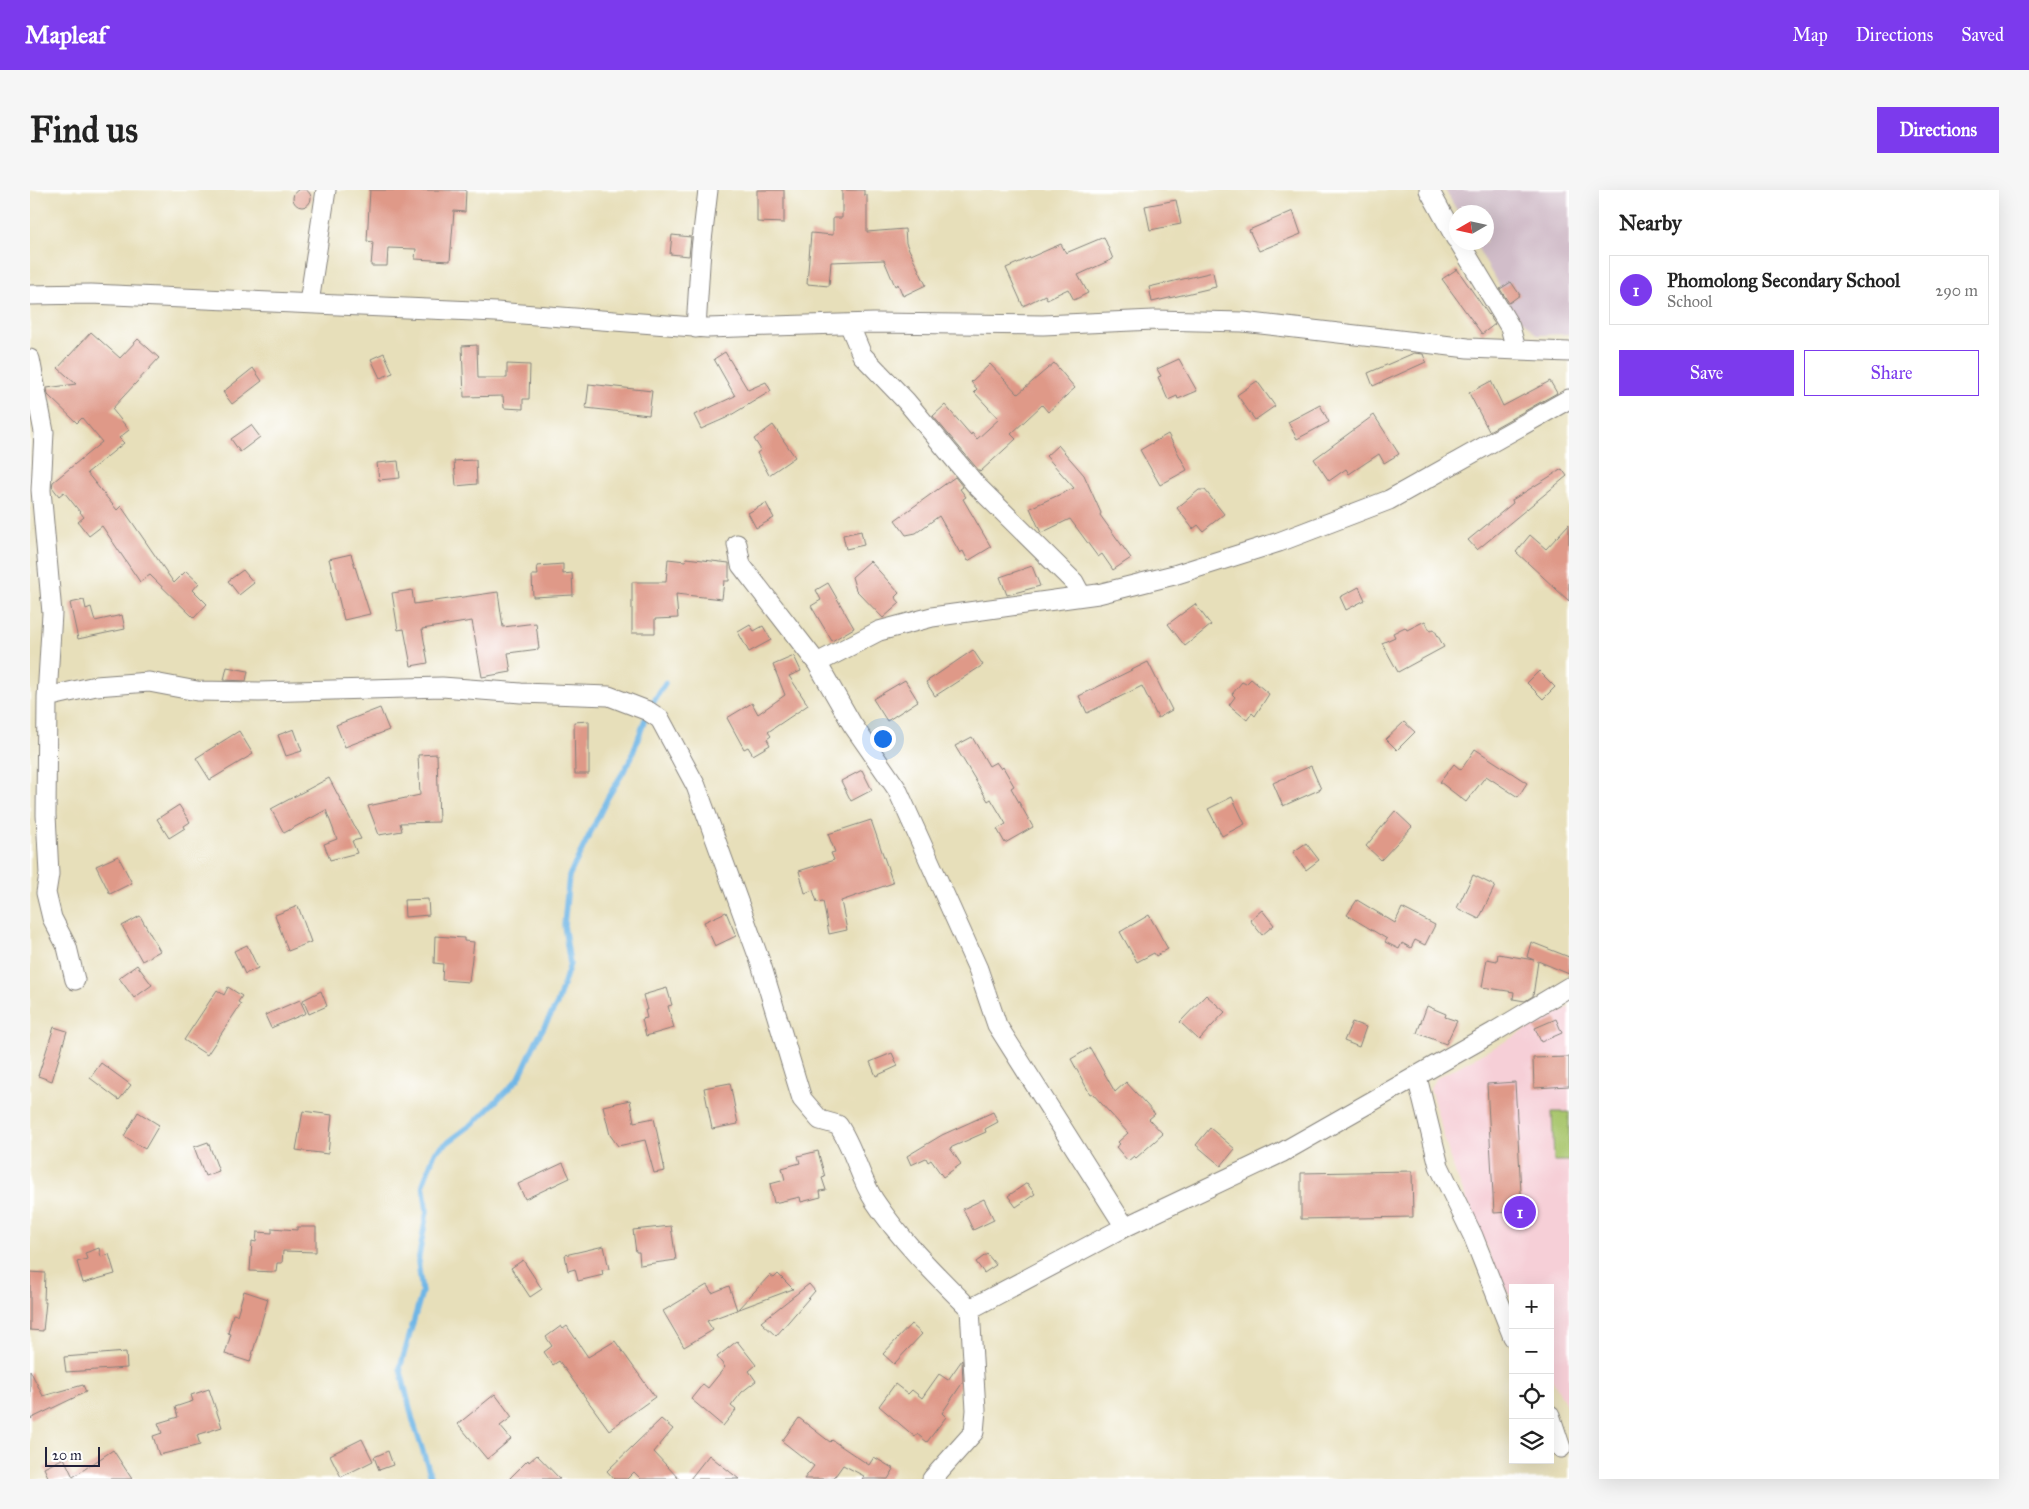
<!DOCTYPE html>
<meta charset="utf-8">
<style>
:root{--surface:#fff;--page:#f6f6f6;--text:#222;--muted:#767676;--line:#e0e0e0;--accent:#7c3aed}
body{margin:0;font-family:"IM FELL Great Primer",serif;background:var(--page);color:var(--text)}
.controls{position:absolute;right:15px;bottom:15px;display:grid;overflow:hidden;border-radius:0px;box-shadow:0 5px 20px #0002}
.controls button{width:45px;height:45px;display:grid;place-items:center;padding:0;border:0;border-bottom:1px solid var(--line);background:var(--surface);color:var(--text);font:25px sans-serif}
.compass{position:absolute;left:1419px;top:15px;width:45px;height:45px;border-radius:50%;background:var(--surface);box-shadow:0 5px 20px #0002;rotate:261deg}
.scale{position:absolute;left:15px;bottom:12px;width:55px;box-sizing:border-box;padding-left:5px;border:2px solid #22223b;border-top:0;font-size:14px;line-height:18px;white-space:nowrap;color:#22223b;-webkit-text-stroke:4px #fff;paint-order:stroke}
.you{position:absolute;left:852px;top:548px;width:18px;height:18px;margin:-12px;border:4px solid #fff;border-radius:50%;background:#1a73e8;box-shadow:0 0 0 8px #1a73e833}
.badge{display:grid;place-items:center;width:32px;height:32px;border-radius:50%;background:var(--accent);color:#fff;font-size:16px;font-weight:700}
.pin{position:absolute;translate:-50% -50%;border:2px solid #fff;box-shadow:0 1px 5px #0006}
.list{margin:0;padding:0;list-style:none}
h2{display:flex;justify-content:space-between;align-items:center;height:65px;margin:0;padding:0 20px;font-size:21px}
h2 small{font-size:16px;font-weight:400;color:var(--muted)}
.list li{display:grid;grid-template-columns:32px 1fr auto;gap:15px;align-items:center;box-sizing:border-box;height:70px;margin:0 10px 10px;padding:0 10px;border:1px solid var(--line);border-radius:0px}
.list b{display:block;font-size:19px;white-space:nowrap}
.list p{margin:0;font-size:16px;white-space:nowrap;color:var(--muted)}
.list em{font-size:16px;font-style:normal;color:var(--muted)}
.actions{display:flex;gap:10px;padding:15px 20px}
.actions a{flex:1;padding:11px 0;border:1px solid var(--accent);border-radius:0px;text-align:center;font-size:18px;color:var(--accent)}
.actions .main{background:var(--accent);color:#fff}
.icon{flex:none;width:28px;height:28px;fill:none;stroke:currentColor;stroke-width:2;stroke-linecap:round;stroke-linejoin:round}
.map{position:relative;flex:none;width:1539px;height:1289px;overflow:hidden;border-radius:0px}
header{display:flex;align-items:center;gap:30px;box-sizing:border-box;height:70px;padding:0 25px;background:var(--accent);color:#fff}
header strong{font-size:24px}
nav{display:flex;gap:28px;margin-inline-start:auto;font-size:18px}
.intro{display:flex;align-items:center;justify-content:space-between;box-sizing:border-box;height:120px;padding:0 30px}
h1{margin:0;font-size:35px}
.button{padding:12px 22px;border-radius:0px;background:var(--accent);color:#fff;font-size:18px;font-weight:700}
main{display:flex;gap:30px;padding:0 30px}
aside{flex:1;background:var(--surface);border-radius:0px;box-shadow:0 5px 20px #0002}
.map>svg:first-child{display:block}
.built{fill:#f6cfd7}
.industrial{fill:#d1bdc9}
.green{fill:#a9c66d;stroke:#667454}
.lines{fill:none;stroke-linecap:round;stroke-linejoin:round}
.stream{stroke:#6eb6e6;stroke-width:5.5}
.building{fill:#df9988}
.minor-casing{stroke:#84807a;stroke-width:21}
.minor{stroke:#fff;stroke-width:19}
</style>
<header>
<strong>Mapleaf</strong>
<nav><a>Map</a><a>Directions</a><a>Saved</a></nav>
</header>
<div class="intro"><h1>Find us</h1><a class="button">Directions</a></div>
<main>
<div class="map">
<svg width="1539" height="1289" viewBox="0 0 1539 1289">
<rect width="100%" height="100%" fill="#fff"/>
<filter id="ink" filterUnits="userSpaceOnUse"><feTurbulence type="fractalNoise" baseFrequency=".02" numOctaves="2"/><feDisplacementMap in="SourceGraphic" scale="10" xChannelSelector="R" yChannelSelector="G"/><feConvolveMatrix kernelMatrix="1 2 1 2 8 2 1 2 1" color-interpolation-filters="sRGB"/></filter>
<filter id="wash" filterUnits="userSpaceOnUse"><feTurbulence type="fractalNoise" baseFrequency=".0096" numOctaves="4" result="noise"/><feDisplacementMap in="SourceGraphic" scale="20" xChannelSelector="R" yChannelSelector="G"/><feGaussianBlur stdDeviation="1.12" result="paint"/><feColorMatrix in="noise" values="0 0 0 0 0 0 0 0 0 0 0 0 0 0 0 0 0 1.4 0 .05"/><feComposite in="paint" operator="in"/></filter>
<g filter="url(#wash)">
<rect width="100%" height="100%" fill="#e7dfba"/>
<!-- built -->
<path class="built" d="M 1539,817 L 1539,1221 L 1520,1184 L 1520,1098 L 1483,1098 L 1483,1111 L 1461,1069 L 1422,975 L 1400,898 L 1405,889 Z"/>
<!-- industrial -->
<path class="industrial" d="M 1415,0 L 1539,0 L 1539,144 L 1507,145 L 1483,121 L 1445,53 L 1456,52 L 1456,22 L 1428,22 Z"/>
<!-- green -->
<path class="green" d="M 1522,922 L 1539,922 L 1539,971 L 1524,971 Z"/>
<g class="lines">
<!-- stream -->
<path class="stream" d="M 402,1289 L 383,1231 L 370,1178 L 392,1102 L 388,1072 L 397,1021 L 393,994 L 405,962 L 445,932 L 489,888 L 507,849 L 527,814 L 540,774 L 534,735 L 539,686 L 578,607 L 600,571 L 618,521 L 635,493"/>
</g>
<g id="blocks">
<!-- building -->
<path class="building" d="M263 8a9 9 0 1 1 18 0a9 9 0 1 1-18 0Z
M 340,0 L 436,0 L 435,22 L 424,21 L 420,71 L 385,69 L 386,59 L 358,58 L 357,76 L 341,76 L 343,52 L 337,51 Z
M 727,0 L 754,0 L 754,33 L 727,32 Z
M 812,0 L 834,0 L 834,5 L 837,5 L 837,42 L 875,39 L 876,53 L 896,95 L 873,106 L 868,94 L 865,96 L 854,70 L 801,72 L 799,96 L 777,94 L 781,43 L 803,45 L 803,28 L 812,28 Z
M 1146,10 L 1151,34 L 1120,40 L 1115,16 Z
M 1263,21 L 1271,44 L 1229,61 L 1219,40 Z
M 642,45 L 661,47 L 659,66 L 640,64 Z
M 1074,47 L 1083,69 L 1048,85 L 1058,103 L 1044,110 L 1038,99 L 1017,109 L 1015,105 L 993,116 L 976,78 L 1031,54 L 1036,63 Z
M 1427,79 L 1465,134 L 1452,144 L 1412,89 Z
M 1183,82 L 1186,97 L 1122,112 L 1119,97 Z
M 1481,92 L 1490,105 L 1479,113 L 1470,99 Z
M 61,142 L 90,168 L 108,149 L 129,168 L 82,219 L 99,240 L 89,248 L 94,253 L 57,283 L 87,320 L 91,316 L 144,393 L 156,381 L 169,393 L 163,400 L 177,414 L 164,428 L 120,385 L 110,392 L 72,336 L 59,346 L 48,332 L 54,327 L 34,302 L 29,306 L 22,297 L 23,292 L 72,252 L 52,228 L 47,233 L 18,205 L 17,198 L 46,194 L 28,178 Z
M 447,155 L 448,188 L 477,188 L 477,174 L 500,175 L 499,209 L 493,209 L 493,219 L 474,218 L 473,206 L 434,207 L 432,156 Z
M 695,162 L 718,200 L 736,192 L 741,201 L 696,228 L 671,239 L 664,225 L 705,206 L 684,169 Z
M 354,163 L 363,183 L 350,188 L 341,169 Z
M 1384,163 L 1393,164 L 1396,172 L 1343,196 L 1338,183 Z
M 1149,169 L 1167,201 L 1148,209 L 1147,206 L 1138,210 L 1128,187 L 1131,186 L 1127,179 Z
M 1024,173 L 1045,198 L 1018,222 L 1012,215 L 981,244 L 986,249 L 950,282 L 903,226 L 915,215 L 941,245 L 942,243 L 947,249 L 969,229 L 944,202 L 947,199 L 941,192 L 960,174 L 988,204 Z
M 223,178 L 232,191 L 202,214 L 193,202 Z
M 1227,191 L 1245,216 L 1225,230 L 1207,205 Z
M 1461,191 L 1473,216 L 1520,191 L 1527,203 L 1459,241 L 1439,203 Z
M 559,194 L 622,201 L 619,225 L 556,218 Z
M 1290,215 L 1299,232 L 1267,249 L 1258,232 Z
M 1344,225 L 1369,264 L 1354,273 L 1349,264 L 1319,284 L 1316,279 L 1299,291 L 1284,269 Z
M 221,235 L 230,247 L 210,262 L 201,249 Z
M 743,235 L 765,267 L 739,285 L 727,263 L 731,260 L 724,249 Z
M 1138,244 L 1157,280 L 1130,295 L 1110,260 Z
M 1028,255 L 1054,285 L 1071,323 L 1070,325 L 1101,368 L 1083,380 L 1072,364 L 1068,367 L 1040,329 L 1011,343 L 1000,318 L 1044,298 L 1016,266 Z
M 446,270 L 447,294 L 426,296 L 424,271 Z
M 368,271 L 370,288 L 349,290 L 347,273 Z
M 1532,279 L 1537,286 L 1447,360 L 1438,350 L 1483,313 L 1482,310 Z
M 925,287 L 933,297 L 930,299 L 936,307 L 933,309 L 961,357 L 938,371 L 933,361 L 930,363 L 909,326 L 886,343 L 876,345 L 865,330 Z
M 1169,300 L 1175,300 L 1194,324 L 1173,341 L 1168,335 L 1163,339 L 1147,318 Z
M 736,313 L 744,328 L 726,338 L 718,323 Z
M 1539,334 L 1539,411 L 1486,362 L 1500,345 L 1516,359 Z
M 831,341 L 834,355 L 816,359 L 813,345 Z
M 321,364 L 340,424 L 314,430 L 299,369 Z
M 656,368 L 699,373 L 699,391 L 694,391 L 692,409 L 646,404 L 648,428 L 625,429 L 625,443 L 602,443 L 602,392 L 636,392 L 638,369 L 655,371 Z
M 840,371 L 869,403 L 865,407 L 870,413 L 853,428 L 826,400 L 822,387 Z
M 533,374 L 533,384 L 542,383 L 543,405 L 503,407 L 502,385 L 508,385 L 507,376 Z
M 1002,376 L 1010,396 L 977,405 L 970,387 Z
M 213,380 L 224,393 L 209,405 L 198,391 Z
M 798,393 L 824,438 L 802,451 L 781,416 L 791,410 L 786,400 Z
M 1329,397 L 1335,410 L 1316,420 L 1310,407 Z
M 382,400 L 384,414 L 468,402 L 473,437 L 506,433 L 509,459 L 478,463 L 481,482 L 452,487 L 442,431 L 392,439 L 398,473 L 381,476 L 374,439 L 368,440 L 362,403 Z
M 54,410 L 56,419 L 61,417 L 65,431 L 92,425 L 95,439 L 48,449 L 40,413 Z
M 1165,414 L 1181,435 L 1155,456 L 1138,434 Z
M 1395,431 L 1400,441 L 1404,439 L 1414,457 L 1368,482 L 1352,453 L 1365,447 L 1363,443 L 1375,437 L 1377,440 Z
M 720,435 L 724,441 L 733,436 L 741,450 L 719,462 L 708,442 Z
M 943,460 L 953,475 L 905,506 L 896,492 Z
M 764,466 L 771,481 L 759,486 L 778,515 L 738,542 L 741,546 L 737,549 L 740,555 L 723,565 L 718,557 L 714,559 L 697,528 L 722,513 L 728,524 L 755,505 L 743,475 Z
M 1118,472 L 1142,520 L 1128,528 L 1112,496 L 1057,523 L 1049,506 Z
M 197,477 L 218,481 L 216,491 L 194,490 Z
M 1509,481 L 1525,497 L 1513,509 L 1497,493 Z
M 1221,489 L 1239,504 L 1225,526 L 1222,523 L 1217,530 L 1199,515 L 1205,507 L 1202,504 L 1212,492 L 1216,494 Z
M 875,490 L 888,511 L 857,531 L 843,509 Z
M 350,518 L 359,540 L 315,557 L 306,535 Z
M 559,531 L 559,584 L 545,584 L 544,532 Z
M 1374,532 L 1385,542 L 1367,560 L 1356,549 Z
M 264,539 L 272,561 L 256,566 L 248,545 Z
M 209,541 L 223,564 L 180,590 L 166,568 Z
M 942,547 L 959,576 L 966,572 L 971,579 L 973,577 L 984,596 L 981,598 L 1003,637 L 975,653 L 967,639 L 976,634 L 961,609 L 958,611 L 925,556 Z
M 1445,559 L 1497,593 L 1488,607 L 1456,586 L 1436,612 L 1410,592 L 1424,574 L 1431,580 Z
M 407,564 L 409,632 L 370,633 L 372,641 L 349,645 L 338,616 L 390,605 L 388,565 Z
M 1281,576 L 1291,599 L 1253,616 L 1243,593 Z
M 832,580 L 842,600 L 821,611 L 811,591 Z
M 299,588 L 331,649 L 322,651 L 327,663 L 300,670 L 294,654 L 307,649 L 296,620 L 254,643 L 241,619 Z
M 1202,607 L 1215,634 L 1192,646 L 1178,619 Z
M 149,615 L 160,632 L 154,636 L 155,638 L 139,648 L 127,629 Z
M 1365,621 L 1382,637 L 1351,670 L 1336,656 Z
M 841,630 L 863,693 L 811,711 L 817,740 L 799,744 L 793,711 L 787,712 L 783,700 L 775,703 L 769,681 L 804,670 L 801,663 L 805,662 L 798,644 Z
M 1276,653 L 1289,670 L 1276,680 L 1263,662 Z
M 88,666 L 102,693 L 80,704 L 66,676 Z
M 1443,685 L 1465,696 L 1449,729 L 1427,718 Z
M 398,709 L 399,725 L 375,727 L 374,710 Z
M 1327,710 L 1365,733 L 1372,718 L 1405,735 L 1395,755 L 1385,750 L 1381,758 L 1372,753 L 1369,759 L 1355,752 L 1357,749 L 1317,725 Z
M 268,716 L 281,752 L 258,761 L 245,725 Z
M 1232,720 L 1244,735 L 1232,745 L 1220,730 Z
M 696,722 L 706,746 L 685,756 L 674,732 Z
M 1119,725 L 1138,759 L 1126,766 L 1124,763 L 1107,772 L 1090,742 Z
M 110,726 L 130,761 L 112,771 L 92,736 Z
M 405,746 L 434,748 L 434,751 L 444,752 L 439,792 L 412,790 L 413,774 L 404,773 Z
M 1501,752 L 1539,767 L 1539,784 L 1508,771 L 1503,806 L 1495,811 L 1483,809 L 1484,802 L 1452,797 L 1457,769 L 1467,771 L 1468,764 L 1504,770 L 1497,767 Z
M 217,755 L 228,778 L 215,784 L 204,761 Z
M 107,775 L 122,795 L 104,808 L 89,788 Z
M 198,797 L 212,806 L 208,812 L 211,814 L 177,865 L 154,850 L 187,800 L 194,805 Z
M 637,798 L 642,815 L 638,816 L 644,838 L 616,846 L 612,829 L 617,828 L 615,820 L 617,820 L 613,805 Z
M 291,801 L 297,816 L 279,824 L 273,810 Z
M 1176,805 L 1195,822 L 1169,850 L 1150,832 Z
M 270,810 L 276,823 L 241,838 L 235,825 Z
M 1397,816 L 1416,824 L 1415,827 L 1427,831 L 1416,854 L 1387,843 Z
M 1526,829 L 1532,843 L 1511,852 L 1505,838 Z
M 1322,832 L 1336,837 L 1329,857 L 1314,851 Z
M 24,837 L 37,841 L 22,891 L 8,886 Z
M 1060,858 L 1085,902 L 1096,892 L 1125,924 L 1119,929 L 1133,944 L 1106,968 L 1104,966 L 1098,971 L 1086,957 L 1090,954 L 1088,952 L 1098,943 L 1062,903 L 1060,904 L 1041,869 Z
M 862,863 L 868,876 L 846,886 L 840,872 Z
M 1539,867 L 1539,896 L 1504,898 L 1503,868 Z
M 71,873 L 101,895 L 89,910 L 60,888 Z
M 1485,892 L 1492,1021 L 1464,1023 L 1457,894 Z
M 700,893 L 708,934 L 682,939 L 674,898 Z
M 600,910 L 604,932 L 624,928 L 635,981 L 624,983 L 615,950 L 588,956 L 580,945 L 573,916 Z
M 273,921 L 302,925 L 298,964 L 266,960 Z
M 108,922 L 129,935 L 115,959 L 94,946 Z
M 963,922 L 968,932 L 955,939 L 956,942 L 920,958 L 931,974 L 913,987 L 901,970 L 898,972 L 896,968 L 881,975 L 877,966 L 912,945 Z
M 1180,938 L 1205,959 L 1191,976 L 1166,955 Z
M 178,952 L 189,981 L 175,986 L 164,957 Z
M 788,961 L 795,987 L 792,988 L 796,1000 L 790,1001 L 791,1007 L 771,1012 L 770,1007 L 744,1013 L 740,994 L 755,990 L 752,978 L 770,973 L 768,966 Z
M 533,973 L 540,988 L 495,1009 L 488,994 Z
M 1382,981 L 1383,1027 L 1271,1029 L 1271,983 Z
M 997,993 L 1005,1004 L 986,1017 L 978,1006 Z
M 954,1009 L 964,1030 L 943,1040 L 933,1019 Z
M 641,1036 L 646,1070 L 610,1075 L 609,1062 L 606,1062 L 603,1040 Z
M 267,1037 L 286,1037 L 286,1062 L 253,1061 L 252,1073 L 247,1073 L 246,1082 L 220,1081 L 222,1051 L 226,1052 L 227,1042 L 242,1043 L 242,1038 L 267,1040 Z
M 574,1056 L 579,1079 L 572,1080 L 573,1085 L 548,1091 L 545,1079 L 538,1081 L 535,1065 Z
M 69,1058 L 71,1067 L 79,1064 L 85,1084 L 53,1093 L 47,1072 L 57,1069 L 55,1063 Z
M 957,1064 L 966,1075 L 954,1083 L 946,1072 Z
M 493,1070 L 512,1099 L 500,1107 L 481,1078 Z
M 0,1082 L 15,1083 L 14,1112 L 16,1112 L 13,1141 L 0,1140 Z
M 748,1084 L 763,1099 L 677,1131 L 683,1140 L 654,1157 L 633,1121 L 677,1095 L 682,1103 L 699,1096 L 707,1120 L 740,1085 L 744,1088 Z
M 779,1094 L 785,1101 L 746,1146 L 731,1132 Z
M 214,1101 L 238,1109 L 220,1172 L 195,1164 L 201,1144 L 198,1143 L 203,1124 L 207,1125 Z
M 881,1134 L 892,1144 L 864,1174 L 853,1164 Z
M 531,1136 L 533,1139 L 537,1136 L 558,1167 L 585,1151 L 625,1207 L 579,1240 L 529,1171 L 523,1175 L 514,1162 L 522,1156 L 516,1147 Z
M 707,1151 L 726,1175 L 719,1181 L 726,1191 L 712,1202 L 701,1216 L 706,1220 L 693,1236 L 661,1209 L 673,1194 L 678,1198 L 695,1177 L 687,1167 Z
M 96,1162 L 97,1178 L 36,1182 L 34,1167 Z
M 932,1170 L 933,1192 L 912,1223 L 916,1227 L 897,1252 L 887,1244 L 885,1247 L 849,1216 L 865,1194 L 878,1204 L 882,1200 L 892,1208 L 909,1184 L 918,1190 Z
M 0,1180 L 13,1206 L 53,1195 L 56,1202 L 0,1229 Z
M 179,1199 L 192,1237 L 167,1245 L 170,1255 L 129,1265 L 123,1246 L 132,1243 L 128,1233 L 148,1227 L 145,1217 L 163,1211 L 161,1205 Z
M 465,1204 L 482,1227 L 470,1236 L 481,1249 L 457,1269 L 428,1234 Z
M 769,1228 L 800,1252 L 802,1250 L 839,1275 L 844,1267 L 864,1279 L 858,1289 L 832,1289 L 834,1286 L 813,1275 L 803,1289 L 774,1289 L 784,1276 L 752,1251 Z
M 631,1229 L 643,1239 L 624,1262 L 649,1289 L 611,1289 L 604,1282 L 597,1289 L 584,1289 L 577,1281 Z
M 332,1249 L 343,1271 L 311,1287 L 300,1265 Z
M 83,1260 L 102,1289 L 19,1289 L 14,1278 L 34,1268 L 43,1287 Z
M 358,1261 L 363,1275 L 349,1280 L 344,1267 Z
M 507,1265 L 530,1289 L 479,1289 L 498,1270 L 499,1272 Z
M 679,1265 L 709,1289 L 660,1289 Z"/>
</g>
</g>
<g filter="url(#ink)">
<use href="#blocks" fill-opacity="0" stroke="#84807a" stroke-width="1"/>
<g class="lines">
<!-- minor casing -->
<g class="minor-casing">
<path id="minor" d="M 1399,0 L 1426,49
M 1429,52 L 1480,137 L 1486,159
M 0,105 L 61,104 L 466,122 L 677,138 L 844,133 L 1013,135 L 1124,130 L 1213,132 L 1438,158 L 1539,162
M 279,113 L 296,0
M 819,134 L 832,165 L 876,211 L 946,295 L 1044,392 L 1051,405
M 666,138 L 671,59 L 678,0
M 0,169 L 14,242 L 11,300 L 22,423 L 17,507 L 16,625 L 19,684 L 16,703 L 22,728 L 37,757 L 45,790
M 707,354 L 711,375 L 787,473 L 822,534 L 867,599 L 948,779 L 967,835 L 1095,1037
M 787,473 L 849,441 L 902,427 L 1068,404 L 1144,385 L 1249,352 L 1359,310 L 1539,209
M 17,507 L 66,496 L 119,492 L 167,501 L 229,502 L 412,497 L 491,503 L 579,506 L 618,521 L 630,529 L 666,596 L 731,774 L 772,909 L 790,930 L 808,935 C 824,958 829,987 844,1010 C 871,1051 906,1085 940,1119
M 1387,887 L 1409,976 L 1443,1046 L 1483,1147
M 1520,1225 L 1531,1258
M 902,1289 L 944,1242 L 946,1220 L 940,1119 L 1095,1037 L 1251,963 L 1464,842 L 1539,797"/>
</g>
<!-- minor -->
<use href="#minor" class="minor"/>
</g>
</g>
</svg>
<div class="controls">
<button>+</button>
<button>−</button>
<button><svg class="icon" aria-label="locate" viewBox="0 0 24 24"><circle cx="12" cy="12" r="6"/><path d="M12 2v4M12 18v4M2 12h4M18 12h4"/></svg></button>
<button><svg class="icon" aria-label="layers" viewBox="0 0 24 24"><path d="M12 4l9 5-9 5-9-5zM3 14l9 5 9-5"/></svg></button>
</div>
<svg class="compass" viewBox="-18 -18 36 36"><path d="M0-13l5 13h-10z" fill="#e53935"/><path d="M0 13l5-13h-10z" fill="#767676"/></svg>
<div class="scale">20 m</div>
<div class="you"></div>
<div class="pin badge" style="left:1490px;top:1022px">1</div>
</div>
<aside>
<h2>Nearby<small></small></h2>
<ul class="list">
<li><span class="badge">1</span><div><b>Phomolong Secondary School</b><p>School</p></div><em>290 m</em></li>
</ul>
<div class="actions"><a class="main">Save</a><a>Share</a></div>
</aside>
</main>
